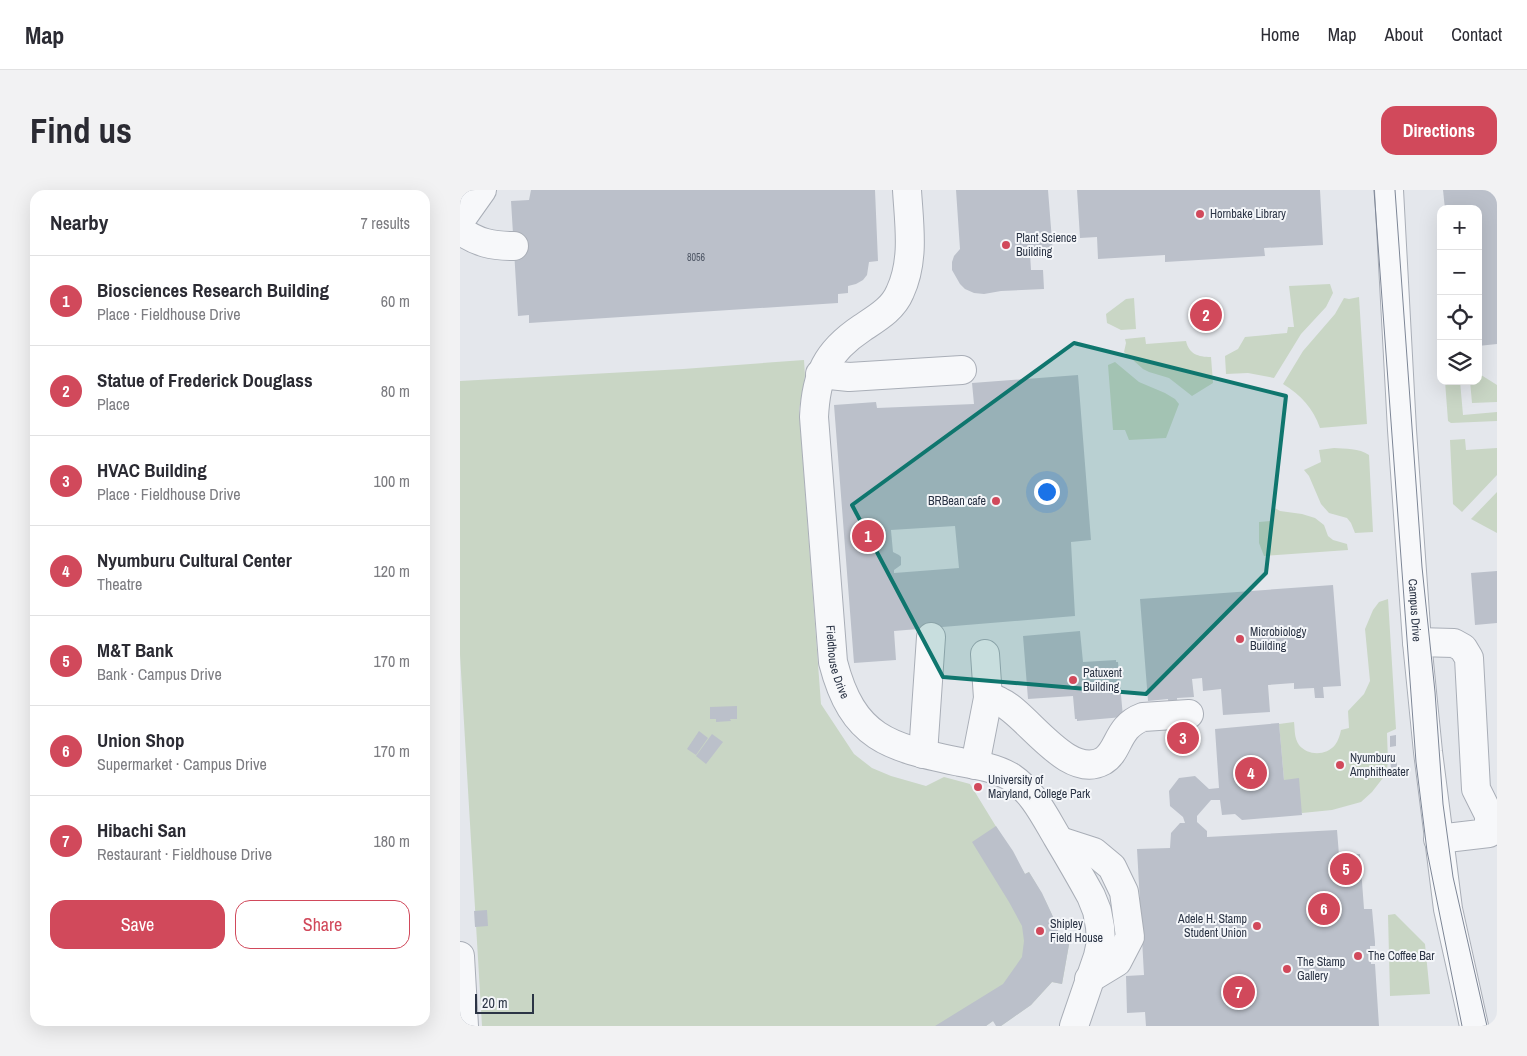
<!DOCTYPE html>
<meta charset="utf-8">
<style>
:root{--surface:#fff;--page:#f2f2f3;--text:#2b2b33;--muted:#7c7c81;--line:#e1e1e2;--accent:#d1495b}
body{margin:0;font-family:"Archivo Narrow",sans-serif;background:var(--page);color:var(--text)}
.controls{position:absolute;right:15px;top:15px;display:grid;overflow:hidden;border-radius:10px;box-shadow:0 5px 20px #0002}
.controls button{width:45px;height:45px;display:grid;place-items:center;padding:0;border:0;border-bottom:1px solid var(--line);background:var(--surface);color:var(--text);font:25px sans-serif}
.scale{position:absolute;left:15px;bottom:12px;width:59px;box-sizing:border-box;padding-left:5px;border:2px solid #2b3445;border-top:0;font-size:14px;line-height:18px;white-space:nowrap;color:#2b3445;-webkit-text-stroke:4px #f4f6f9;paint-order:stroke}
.you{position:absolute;left:586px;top:301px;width:18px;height:18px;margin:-12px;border:4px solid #fff;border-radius:50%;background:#1a73e8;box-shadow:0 0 0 8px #1a73e833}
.badge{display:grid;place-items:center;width:32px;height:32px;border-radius:50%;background:var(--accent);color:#fff;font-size:16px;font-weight:700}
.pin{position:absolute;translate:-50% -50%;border:2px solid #fff;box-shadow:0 1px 5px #0006}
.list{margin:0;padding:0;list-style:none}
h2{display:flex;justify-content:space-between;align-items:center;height:65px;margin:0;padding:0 20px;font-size:21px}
h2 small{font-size:16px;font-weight:400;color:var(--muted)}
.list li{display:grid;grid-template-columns:32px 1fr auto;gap:15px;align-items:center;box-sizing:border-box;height:90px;padding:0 20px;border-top:1px solid var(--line)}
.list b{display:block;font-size:19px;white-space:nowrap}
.list p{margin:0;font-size:16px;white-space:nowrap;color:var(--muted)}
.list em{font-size:16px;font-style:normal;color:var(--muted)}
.actions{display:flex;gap:10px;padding:15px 20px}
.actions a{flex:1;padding:11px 0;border:1px solid var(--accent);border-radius:15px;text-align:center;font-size:18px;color:var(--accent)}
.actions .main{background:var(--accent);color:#fff}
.icon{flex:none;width:28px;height:28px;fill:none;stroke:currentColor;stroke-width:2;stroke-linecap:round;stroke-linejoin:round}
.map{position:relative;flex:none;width:1037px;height:836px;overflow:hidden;border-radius:15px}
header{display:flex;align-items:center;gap:30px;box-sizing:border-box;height:70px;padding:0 25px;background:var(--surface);border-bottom:1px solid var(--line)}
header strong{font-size:24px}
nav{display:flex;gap:28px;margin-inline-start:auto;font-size:18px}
.intro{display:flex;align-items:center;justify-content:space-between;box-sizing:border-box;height:120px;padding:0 30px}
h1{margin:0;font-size:35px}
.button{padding:12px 22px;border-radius:15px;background:var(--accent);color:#fff;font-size:18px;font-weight:700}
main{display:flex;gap:30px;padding:0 30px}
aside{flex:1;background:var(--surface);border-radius:15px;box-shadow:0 5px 20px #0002}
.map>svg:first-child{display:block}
.green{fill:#c9d6c5}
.building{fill:#bbc0ca;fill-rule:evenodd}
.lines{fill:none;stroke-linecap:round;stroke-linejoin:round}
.minor-casing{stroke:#a9aeb7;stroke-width:30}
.minor{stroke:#f7f8fa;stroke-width:28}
.tram{stroke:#7d8696;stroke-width:1}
.marked{fill:#0f766e;fill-opacity:0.2;stroke:#0f766e;stroke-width:4;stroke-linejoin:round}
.poi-dot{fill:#d1495b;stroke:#f4f6f9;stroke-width:2}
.labels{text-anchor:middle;stroke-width:4;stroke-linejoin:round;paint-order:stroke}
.number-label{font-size:10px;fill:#4f5766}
.poi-label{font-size:12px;fill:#2b3445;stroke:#f4f6f9;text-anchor:start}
.street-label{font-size:12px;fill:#2b3445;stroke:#f4f6f9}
</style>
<header>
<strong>Map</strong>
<nav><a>Home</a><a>Map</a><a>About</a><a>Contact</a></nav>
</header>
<div class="intro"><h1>Find us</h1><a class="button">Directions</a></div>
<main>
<aside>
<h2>Nearby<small>7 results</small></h2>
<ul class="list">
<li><span class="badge">1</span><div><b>Biosciences Research Building</b><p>Place · Fieldhouse Drive</p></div><em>60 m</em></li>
<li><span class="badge">2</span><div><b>Statue of Frederick Douglass</b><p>Place</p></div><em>80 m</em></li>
<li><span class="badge">3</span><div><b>HVAC Building</b><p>Place · Fieldhouse Drive</p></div><em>100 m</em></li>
<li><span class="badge">4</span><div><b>Nyumburu Cultural Center</b><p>Theatre</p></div><em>120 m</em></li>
<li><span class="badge">5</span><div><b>M&amp;T Bank</b><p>Bank · Campus Drive</p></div><em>170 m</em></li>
<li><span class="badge">6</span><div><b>Union Shop</b><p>Supermarket · Campus Drive</p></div><em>170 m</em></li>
<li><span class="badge">7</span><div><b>Hibachi San</b><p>Restaurant · Fieldhouse Drive</p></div><em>180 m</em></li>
</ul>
<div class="actions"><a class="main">Save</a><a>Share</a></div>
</aside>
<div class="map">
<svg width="1037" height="836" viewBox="0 0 1037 836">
<rect width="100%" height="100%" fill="#e4e7ec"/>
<!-- green -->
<path class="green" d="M 870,94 L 873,103 L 866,117 L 841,144 L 814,188 L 788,183 L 766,184 L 765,166 L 778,159 L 785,147 L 827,143 L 828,137 L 834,137 L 829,96 Z
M 899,107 L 907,234 L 860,238 C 853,218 841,205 823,194 L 843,161 L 875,124 L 884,108 L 889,109 Z
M 674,108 L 676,139 L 661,140 L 647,133 L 646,124 L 666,109 Z
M 685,147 L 686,154 L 726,151 C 729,164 738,167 751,167 L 753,193 L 732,206 L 709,188 L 689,182 L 683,179 L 664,162 L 666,153 L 665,149 Z
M 344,170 L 345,186 L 339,220 L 361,514 L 394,564 L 412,578 L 431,586 L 466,596 L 484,587 L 510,594 L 565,684 L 569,682 C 582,703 593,723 600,747 L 610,749 L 602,794 L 592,792 L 571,815 L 541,836 L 533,831 L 526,836 L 22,836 L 0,465 L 0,191 L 223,179 Z
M 655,172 L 679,192 L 705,203 L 715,209 L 719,214 L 706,248 L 669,250 L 665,240 L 653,240 L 648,175 Z
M 1018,183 L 1037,195 L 1037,212 L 1012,213 L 1010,191 L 1018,191 Z
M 985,191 L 1000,191 L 1003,225 L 1037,222 L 1037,231 L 991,233 L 988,231 Z
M 1005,249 L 1006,260 L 1037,258 L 1037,285 L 1002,322 L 993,314 L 990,250 Z
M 874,258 C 885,259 899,258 909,265 L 913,342 L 895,343 L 891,333 L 887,328 L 869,323 L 861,314 L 849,286 L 844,280 L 861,272 L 859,260 Z
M 1037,302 L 1037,343 L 1011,329 Z
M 812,317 L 813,317 L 820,321 L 842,324 L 855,328 L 864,335 L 868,346 L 873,350 L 887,354 L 888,360 L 804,366 L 799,353 L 799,332 L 810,331 Z
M 928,409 L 936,539 L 927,543 L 928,572 L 926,584 L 912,602 L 901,612 L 872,620 L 842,623 L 824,590 L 819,534 L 834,532 C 835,540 834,548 839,555 C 848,566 866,566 875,555 C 878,551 880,545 881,540 L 889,538 L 888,521 L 904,504 L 910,491 L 905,439 L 913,420 L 919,412 Z
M 935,724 L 965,754 L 970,804 L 930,806 L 928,725 Z"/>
<!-- building -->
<path class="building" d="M 71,0 L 415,0 L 418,71 L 409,72 L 407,85 L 403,90 L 396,94 L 388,96 L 388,103 L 378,104 L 378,113 L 69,133 L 69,125 L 58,126 L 51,11 L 69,10 Z
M 496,0 L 588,0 L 593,63 L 570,64 L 571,80 L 583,80 L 584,99 L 541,101 L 524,104 L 514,103 L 505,99 L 500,94 L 492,80 L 492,72 L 494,66 L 500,59 Z
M 617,0 L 860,0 L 863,55 L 804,58 L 805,66 L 705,72 L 705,65 L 638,69 L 637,47 L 620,48 Z
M 983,0 L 1037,0 L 1037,154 L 1018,156 L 1018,19 L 985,19 Z
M 618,185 L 631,350 L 611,352 L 615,426 L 434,441 L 436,470 L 394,473 L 374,215 L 416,212 L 417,218 L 514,214 L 512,193 ZM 495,336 L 499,378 L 434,383 L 434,380 L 441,375 L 441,367 L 439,365 L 433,362 L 431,340 Z
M 1037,381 L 1037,433 L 1015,435 L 1011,383 Z
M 873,395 L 881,496 L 863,497 L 864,508 L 855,508 L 854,498 L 834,499 L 834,493 L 808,495 L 810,522 L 763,525 L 761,499 L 743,501 L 742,488 L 732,489 L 734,507 L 717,508 L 718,520 L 709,521 L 708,509 L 688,511 L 680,409 Z
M 620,441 L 623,472 L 656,470 L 656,472 L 658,472 L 663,527 L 617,531 L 617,529 L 615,529 L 613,506 L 568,509 L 563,446 Z
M 277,516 L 277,529 L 270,529 L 271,531 L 256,532 L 256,529 L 250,529 L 250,517 Z
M 819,533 L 824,590 L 839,588 L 842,625 L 782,630 L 775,624 L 762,625 L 760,610 L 751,610 L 737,626 L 737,632 L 747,641 L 747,647 L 877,640 L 879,665 L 900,664 L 904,719 L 912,719 L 915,752 L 915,756 L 910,756 L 911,774 L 915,774 L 919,836 L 686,836 L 685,822 L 667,823 L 666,786 L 684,785 L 677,659 L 710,658 L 711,643 L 720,633 L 725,633 L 723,627 L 710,616 L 709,601 L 719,588 L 735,586 L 749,599 L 759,598 L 755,539 Z
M 737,538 L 738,556 L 709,558 L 708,540 Z
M 239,541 L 248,548 L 236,565 L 227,559 Z
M 252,544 L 263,552 L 246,574 L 236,566 Z
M 936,545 L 936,556 L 930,557 L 930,546 Z
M 930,567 L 937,567 L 937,578 L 931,578 Z
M 536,636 L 553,661 L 565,684 L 569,682 L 582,703 L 595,731 L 600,747 L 610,749 L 602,794 L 592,792 L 571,815 L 541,836 L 536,836 L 533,831 L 526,836 L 475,836 L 543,794 L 562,767 L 564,751 L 562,736 L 549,712 L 512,652 Z
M 27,720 L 28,736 L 15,737 L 14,721 Z"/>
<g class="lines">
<!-- minor casing -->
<g class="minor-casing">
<g id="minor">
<path id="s1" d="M 447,0 C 449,34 455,70 440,102 C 433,119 417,128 402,138 C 366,162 356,185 354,227 L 373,472 C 393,550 430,557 500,572 C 518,575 536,578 551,587 C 573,602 584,625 597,647 C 609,667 620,686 631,706 L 637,721 L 640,737 L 641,752 L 638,766 L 614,836"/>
<path id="s2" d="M 929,0 L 942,240 L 957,452 L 968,562 L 988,719 L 1014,836"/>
<path d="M 0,31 L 22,0"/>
<path d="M 0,40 C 17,53 33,56 54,56"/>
<path d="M 360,184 L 389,187 L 502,180"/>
<path d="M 957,452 L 994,453 L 1003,458 L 1009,468 L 1016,599 L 1029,625 L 1029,643 L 978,649"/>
<path d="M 528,508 C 532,509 536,509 539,511 C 567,523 607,591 643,571 C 660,561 656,537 683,527 L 729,524"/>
<path d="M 463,564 L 471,447"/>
<path d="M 515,575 L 528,508 L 525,464"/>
<path d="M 600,651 L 634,662 L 652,677 L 664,702 L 670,747 L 657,772 L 629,789"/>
<path d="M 0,766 L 4,836"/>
</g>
</g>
<!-- minor -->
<use href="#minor" class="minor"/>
<!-- tram -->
<path class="tram" d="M 914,0 L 956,572 L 967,661 L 1002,836
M 935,0 L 962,377 L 975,502 L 983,614 L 993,687 L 1027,836"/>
</g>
<!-- marked area -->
<path class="marked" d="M 614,153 L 826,206 L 806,383 L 686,504 L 483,487 L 392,315 Z"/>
<!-- markers -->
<g class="poi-dot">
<circle cx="740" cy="24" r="5"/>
<circle cx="546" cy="55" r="5"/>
<circle cx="536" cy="311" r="5"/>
<circle cx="780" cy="449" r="5"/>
<circle cx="613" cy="490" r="5"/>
<circle cx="880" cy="575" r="5"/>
<circle cx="518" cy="597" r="5"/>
<circle cx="797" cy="736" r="5"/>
<circle cx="580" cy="741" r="5"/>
<circle cx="898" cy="766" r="5"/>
<circle cx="827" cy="779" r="5"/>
</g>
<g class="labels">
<!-- number labels -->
<g class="number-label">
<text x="236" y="71">8056</text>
</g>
<!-- poi labels -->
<g class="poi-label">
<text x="750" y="28">Hornbake Library</text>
<text x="556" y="52">Plant Science<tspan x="556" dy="14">Building</tspan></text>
<text x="526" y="315" text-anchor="end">BRBean cafe</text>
<text x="790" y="446">Microbiology<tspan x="790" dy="14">Building</tspan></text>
<text x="623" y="487">Patuxent<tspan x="623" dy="14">Building</tspan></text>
<text x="890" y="572">Nyumburu<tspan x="890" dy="14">Amphitheater</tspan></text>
<text x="528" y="594">University of<tspan x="528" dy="14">Maryland, College Park</tspan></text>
<text x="787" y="733" text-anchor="end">Adele H. Stamp<tspan x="787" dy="14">Student Union</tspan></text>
<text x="590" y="738">Shipley<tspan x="590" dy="14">Field House</tspan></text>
<text x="908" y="770">The Coffee Bar</text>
<text x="837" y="776">The Stamp<tspan x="837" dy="14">Gallery</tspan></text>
</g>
<!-- street labels -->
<g class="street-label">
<text dy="4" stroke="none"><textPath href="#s2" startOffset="421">Campus Drive</textPath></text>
<text dy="4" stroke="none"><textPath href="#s1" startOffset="509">Fieldhouse Drive</textPath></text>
</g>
</g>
</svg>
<div class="controls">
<button>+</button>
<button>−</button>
<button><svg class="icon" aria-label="locate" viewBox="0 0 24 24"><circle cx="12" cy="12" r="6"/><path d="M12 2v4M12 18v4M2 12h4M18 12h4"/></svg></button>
<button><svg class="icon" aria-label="layers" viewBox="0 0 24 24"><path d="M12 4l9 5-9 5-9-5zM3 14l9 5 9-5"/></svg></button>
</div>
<div class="scale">20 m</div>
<div class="you"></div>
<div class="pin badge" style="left:408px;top:346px">1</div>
<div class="pin badge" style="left:746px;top:125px">2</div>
<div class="pin badge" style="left:723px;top:548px">3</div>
<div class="pin badge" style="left:791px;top:583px">4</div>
<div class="pin badge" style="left:886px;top:679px">5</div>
<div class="pin badge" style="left:864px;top:719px">6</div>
<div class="pin badge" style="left:779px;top:802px">7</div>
</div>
</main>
